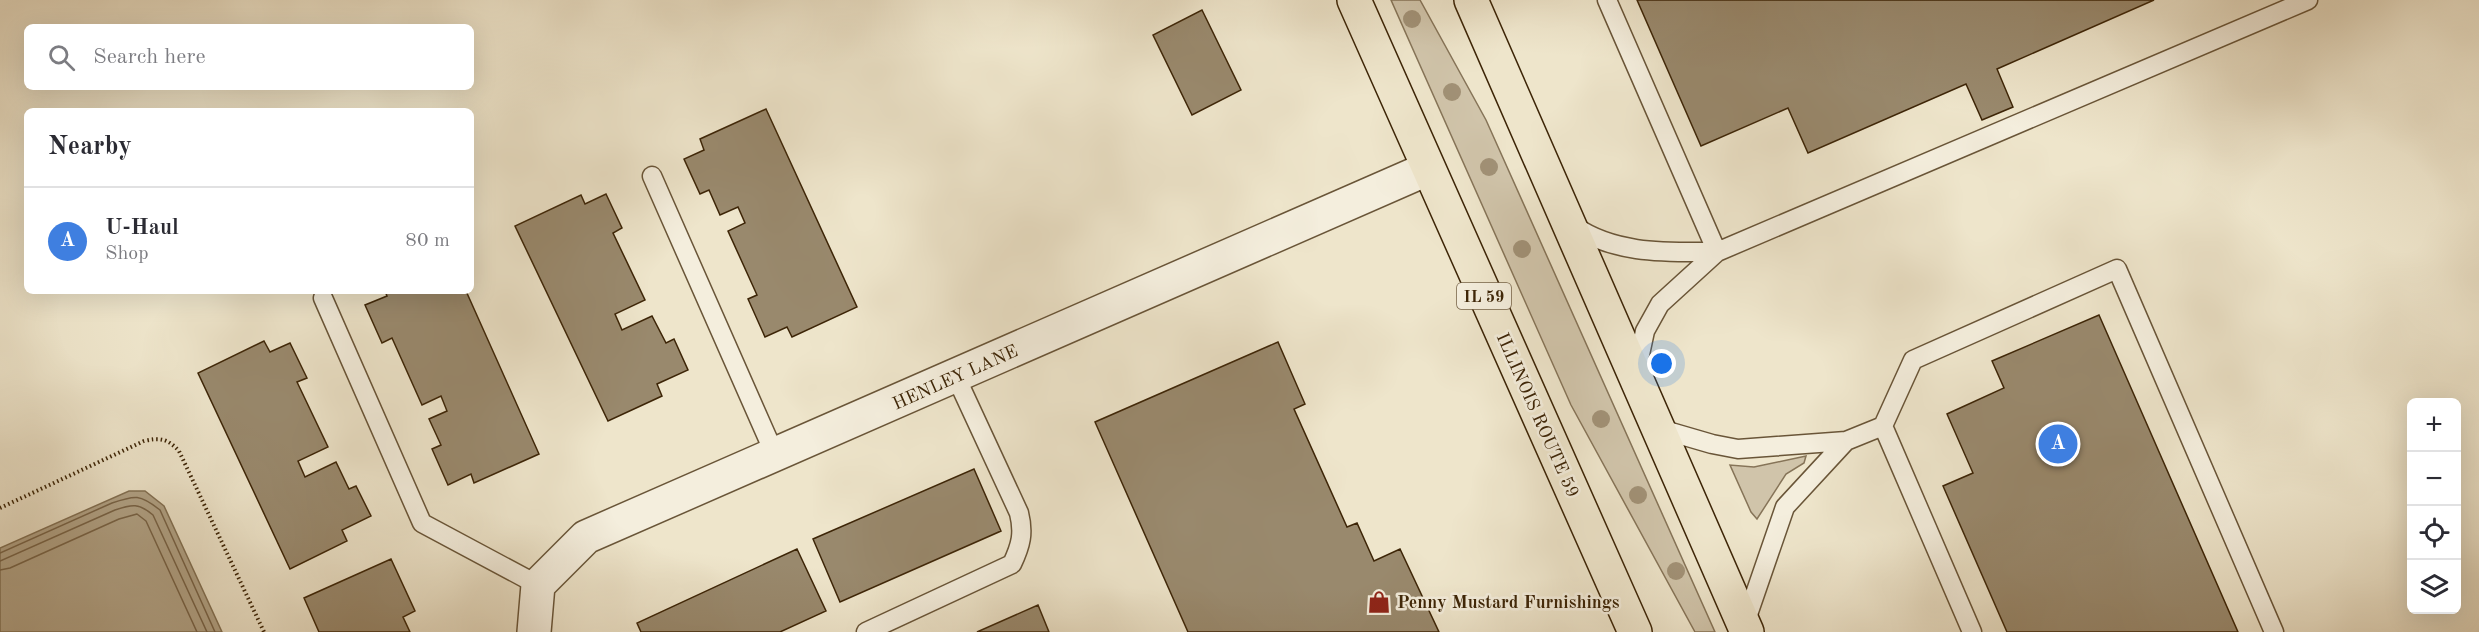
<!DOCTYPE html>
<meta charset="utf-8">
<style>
:root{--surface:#fff;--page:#f2f2f3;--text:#2b2b33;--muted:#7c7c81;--line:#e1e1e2;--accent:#111827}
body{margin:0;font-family:"Old Standard TT",serif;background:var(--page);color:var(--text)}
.controls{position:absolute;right:18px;bottom:18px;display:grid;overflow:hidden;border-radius:9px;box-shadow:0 6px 24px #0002}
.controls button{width:54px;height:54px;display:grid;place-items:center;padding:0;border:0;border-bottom:2px solid var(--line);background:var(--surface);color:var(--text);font:30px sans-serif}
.you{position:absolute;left:1662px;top:364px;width:21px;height:21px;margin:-15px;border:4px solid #fff;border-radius:50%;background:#1a73e8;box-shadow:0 0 0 9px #1a73e833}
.badge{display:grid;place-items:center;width:39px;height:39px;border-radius:50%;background:var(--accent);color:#fff;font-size:20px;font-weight:700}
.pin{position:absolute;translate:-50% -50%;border:3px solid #fff;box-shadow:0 2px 6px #0006}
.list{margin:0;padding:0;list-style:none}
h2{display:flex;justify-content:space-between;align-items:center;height:78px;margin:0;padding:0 24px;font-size:26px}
h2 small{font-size:20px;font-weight:400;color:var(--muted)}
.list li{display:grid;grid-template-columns:39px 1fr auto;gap:18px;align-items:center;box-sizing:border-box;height:108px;padding:0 24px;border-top:2px solid var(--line)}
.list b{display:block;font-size:22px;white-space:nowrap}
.list p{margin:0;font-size:20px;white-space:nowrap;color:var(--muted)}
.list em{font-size:20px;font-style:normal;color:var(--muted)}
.icon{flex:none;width:33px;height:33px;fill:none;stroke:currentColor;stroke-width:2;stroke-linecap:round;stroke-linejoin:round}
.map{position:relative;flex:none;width:2479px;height:632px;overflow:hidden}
.search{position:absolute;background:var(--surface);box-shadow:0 6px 24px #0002;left:24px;top:24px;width:450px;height:66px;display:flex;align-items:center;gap:15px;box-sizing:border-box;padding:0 21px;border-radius:9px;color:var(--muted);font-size:22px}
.panel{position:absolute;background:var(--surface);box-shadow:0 6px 24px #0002;left:24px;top:108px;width:450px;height:186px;border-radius:9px}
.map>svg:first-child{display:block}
.green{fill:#d0c4aa;stroke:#867458;stroke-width:1.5}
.water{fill:#b2a488;stroke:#837154;stroke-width:1.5}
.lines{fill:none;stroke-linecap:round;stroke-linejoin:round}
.shore{stroke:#786448;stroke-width:1.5}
.building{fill:#99896d;stroke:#3d2507;stroke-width:1.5}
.lane-casing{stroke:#695538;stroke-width:21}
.street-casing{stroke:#695538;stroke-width:36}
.primary-casing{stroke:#3d2507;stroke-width:36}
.path{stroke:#3d2507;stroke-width:4;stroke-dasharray:1.5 3;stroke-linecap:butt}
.lane{stroke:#f4eedd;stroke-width:18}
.street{stroke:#f4eedd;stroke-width:33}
.primary{stroke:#eee5cb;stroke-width:33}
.tree{fill:#a19176}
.labels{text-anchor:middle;stroke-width:5;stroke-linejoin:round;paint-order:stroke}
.shield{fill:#f4eedd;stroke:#746147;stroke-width:1.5}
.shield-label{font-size:16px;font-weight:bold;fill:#3d2507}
.street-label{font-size:18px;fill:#3d2507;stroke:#f4eedd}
.poi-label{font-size:18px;font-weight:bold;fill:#3d2507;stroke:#f4eedd;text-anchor:start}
</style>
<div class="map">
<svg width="2479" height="632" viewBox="0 0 2479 632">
<rect width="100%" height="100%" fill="#eee5cb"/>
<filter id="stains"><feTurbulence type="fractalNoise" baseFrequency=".00333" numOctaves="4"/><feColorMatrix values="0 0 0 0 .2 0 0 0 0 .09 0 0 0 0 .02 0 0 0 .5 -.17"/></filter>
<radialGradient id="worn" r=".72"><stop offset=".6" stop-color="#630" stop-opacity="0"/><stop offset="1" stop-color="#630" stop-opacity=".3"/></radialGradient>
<!-- green -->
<path class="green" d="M 1391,0 L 1420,0 L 1486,120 L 1715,632 L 1695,632 L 1571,405 Z
M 1806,456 L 1804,463 L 1786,474 L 1757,519 L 1751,512 L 1730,465 L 1754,467 Z"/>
<!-- water -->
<path class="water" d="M 129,491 L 145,491 L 164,506 L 222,632 L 0,632 L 0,548 Z"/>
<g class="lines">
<!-- shore -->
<path class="shore" d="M 0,553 L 112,503 C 135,495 140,494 160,510 L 215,632
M 0,561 L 115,510 C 132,504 139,503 153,515 L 207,632
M 0,570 L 10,568 L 119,519 L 137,514 L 146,521 L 197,632"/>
</g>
<!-- building -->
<path class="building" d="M 1637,0 L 2154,0 L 1997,69 L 2013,107 L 1982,120 L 1966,84 L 1808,153 L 1788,108 L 1701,146 Z
M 1202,10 L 1241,90 L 1192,115 L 1153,35 Z
M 766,109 L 857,307 L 792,337 L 787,327 L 765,337 L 748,299 L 757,295 L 728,231 L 745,223 L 738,207 L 720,215 L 709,190 L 700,194 L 684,159 L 704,150 L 700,139 Z
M 606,194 L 622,228 L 613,233 L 645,300 L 615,314 L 622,330 L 652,316 L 666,343 L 674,339 L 688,370 L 657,384 L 662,396 L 608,421 L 515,226 L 581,195 L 585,204 Z
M 385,291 L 466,291 L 539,454 L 474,483 L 471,474 L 448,485 L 432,449 L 441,445 L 429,419 L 447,411 L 441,396 L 422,405 L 392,338 L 382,343 L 365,305 L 387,296 Z
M 2099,315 L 2238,632 L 2007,632 L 1943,486 L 1973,473 L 1947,414 L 2004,388 L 1992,361 Z
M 264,341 L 270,352 L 290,343 L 307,378 L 297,382 L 328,447 L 298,461 L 305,477 L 336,462 L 349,489 L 356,486 L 371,516 L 342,530 L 347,541 L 290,569 L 198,373 Z
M 1278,342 L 1305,404 L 1294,409 L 1347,527 L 1357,523 L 1374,561 L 1400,549 L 1439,632 L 1188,632 L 1095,422 Z
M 974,469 L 1001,531 L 840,602 L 813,539 Z
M 797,549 L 826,611 L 780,632 L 641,632 L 637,623 Z
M 391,559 L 415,611 L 403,617 L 410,632 L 319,632 L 304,598 Z
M 1038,605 L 1049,632 L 977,632 Z"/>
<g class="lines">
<!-- lane casing -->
<g class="lane-casing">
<path id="lane" d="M 1607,0 L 1717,252
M 652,176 L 775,455
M 1574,226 C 1616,255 1668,252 1717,252
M 323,298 L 422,523 L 538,585
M 1636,373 L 1645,331 L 1660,304 L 1717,252 L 2308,0
M 1883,426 L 1972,632
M 1657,428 L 1712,444 L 1738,449 L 1846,441 L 1883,426 L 1913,360 L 2117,269 L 2274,632
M 1745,623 L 1785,507 L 1846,441
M 866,632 L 1012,564 C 1021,545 1024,533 1019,513 L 956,377"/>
</g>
<!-- street casing -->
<g class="street-casing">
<path id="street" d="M 534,632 L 538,585 L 586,537 L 1427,169"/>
</g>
<!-- primary casing -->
<g class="primary-casing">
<path id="primary" d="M 1354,0 L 1635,632
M 1471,0 L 1747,632"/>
</g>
<!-- path -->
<path class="path" d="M 0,508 L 144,441 C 160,437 168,439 179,451 L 264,632"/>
<!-- lane -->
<use href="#lane" class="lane"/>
<!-- street -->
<use href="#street" class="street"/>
<!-- primary -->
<use href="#primary" class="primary"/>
</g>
<!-- trees -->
<g class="tree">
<circle cx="1412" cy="19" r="9"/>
<circle cx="1452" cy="92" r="9"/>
<circle cx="1489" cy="167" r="9"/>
<circle cx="1522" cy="249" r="9"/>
<circle cx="1601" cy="419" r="9"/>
<circle cx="1638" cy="495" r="9"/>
<circle cx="1676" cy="571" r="9"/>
</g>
<!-- icons -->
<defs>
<g id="shop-bare" transform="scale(1.8)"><path d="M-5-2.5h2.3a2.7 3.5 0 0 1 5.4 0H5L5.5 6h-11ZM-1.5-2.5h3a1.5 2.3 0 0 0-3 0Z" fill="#8f2418" stroke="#f4eedd" stroke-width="2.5" paint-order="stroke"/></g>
</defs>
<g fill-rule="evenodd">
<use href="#shop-bare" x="1379" y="602"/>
</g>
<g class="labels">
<!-- shield labels -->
<rect class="shield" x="1457" y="283" width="54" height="26" rx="4.5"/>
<g class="shield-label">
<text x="1484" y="302">IL 59</text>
</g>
<!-- street labels -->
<g class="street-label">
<text transform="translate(955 377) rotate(-24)" y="6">HENLEY LANE</text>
<text transform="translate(1538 415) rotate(66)" y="6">ILLINOIS ROUTE 59</text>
</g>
<!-- poi labels -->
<g class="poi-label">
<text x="1397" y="608">Penny Mustard Furnishings</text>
</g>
</g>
<rect width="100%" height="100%" filter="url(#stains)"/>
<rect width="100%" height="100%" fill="url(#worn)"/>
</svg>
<div class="controls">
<button>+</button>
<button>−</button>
<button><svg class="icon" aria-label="locate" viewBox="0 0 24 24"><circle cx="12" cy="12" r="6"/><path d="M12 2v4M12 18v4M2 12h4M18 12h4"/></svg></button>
<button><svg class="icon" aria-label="layers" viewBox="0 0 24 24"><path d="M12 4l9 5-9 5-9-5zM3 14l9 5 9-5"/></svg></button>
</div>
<div class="you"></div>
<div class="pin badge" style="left:2058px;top:444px;background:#3f7fe0">A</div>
<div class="search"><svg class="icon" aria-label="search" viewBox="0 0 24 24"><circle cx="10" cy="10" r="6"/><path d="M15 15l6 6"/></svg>Search here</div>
<section class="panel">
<h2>Nearby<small></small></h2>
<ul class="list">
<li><span class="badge" style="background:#3f7fe0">A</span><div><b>U-Haul</b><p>Shop</p></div><em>80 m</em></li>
</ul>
</section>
</div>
